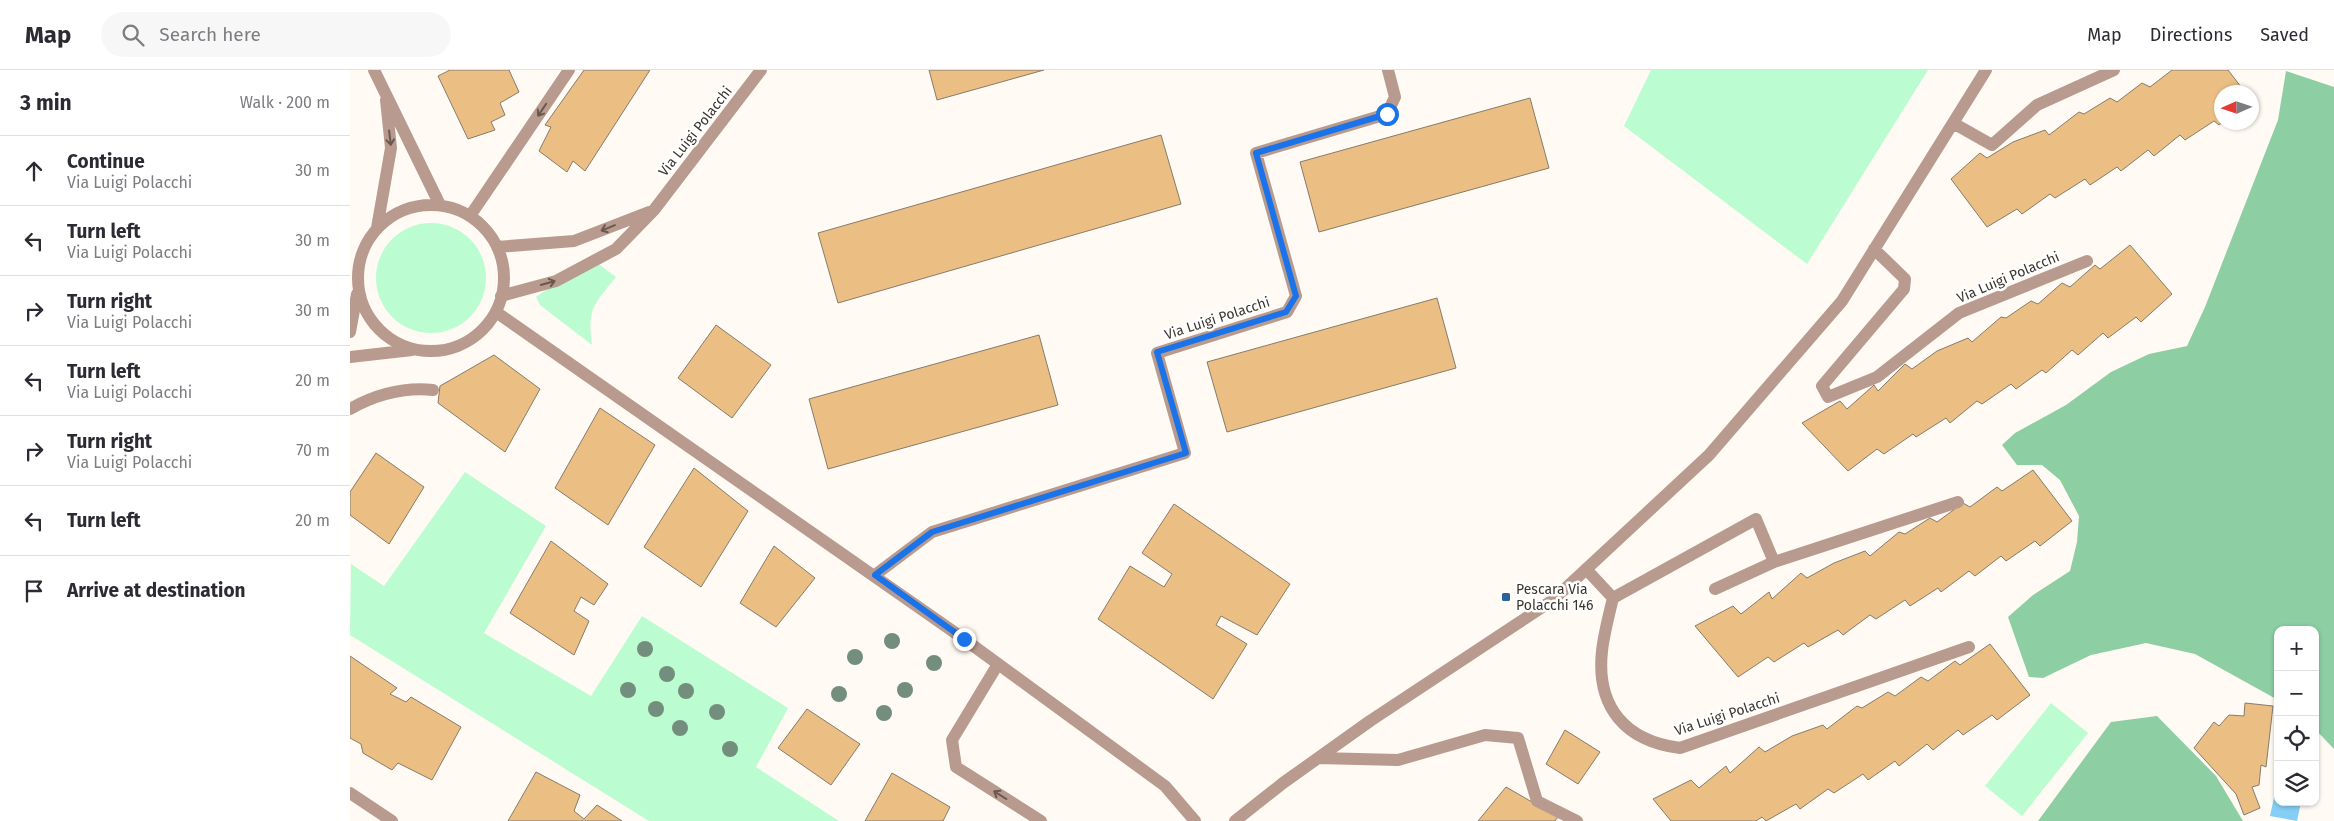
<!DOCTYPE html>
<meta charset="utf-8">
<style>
:root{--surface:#fff;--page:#f7f7f7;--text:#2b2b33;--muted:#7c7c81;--line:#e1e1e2}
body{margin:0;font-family:"Fira Sans",sans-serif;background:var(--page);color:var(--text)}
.controls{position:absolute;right:15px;bottom:15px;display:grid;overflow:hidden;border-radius:10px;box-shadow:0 1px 4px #0004}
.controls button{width:45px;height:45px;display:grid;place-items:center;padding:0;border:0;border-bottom:1px solid var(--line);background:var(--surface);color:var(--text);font:25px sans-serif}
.compass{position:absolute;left:1864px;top:15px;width:45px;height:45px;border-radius:50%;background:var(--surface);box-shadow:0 1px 4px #0004;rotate:267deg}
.stop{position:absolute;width:15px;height:15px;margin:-11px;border:4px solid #1a73e8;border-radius:50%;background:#fff}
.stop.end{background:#1a73e8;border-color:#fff;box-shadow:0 1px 5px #0008}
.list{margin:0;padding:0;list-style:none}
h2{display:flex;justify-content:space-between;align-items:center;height:65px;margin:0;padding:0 20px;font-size:21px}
h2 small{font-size:16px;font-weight:400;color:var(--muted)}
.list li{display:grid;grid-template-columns:32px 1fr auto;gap:15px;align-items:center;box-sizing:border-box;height:70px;padding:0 20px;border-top:1px solid var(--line)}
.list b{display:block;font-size:19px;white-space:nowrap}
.list p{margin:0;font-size:16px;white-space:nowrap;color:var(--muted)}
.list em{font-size:16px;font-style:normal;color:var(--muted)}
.icon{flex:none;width:28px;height:28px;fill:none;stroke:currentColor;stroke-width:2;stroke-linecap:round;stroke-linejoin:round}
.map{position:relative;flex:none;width:1984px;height:751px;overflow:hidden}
header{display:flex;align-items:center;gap:30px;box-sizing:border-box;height:70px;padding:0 25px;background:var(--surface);border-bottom:1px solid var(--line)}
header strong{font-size:24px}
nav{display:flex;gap:28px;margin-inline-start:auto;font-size:18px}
.search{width:350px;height:45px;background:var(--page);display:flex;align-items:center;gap:12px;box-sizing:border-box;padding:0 18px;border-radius:28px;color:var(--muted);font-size:19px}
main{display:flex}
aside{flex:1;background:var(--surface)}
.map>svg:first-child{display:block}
.green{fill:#bcfcd1}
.forest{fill:#8dcea3}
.water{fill:#85cef5}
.building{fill:#ebbf84;stroke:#877b6c}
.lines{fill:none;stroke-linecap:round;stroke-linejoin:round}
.minor{stroke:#b99a8e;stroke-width:12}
.tree{fill:#738e7c}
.oneway{stroke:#675850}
.route{stroke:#1a73e8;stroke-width:6}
.poi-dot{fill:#2a639b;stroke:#fff;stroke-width:2}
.labels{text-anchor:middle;stroke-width:5;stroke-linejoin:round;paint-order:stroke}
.street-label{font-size:14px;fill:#3b352f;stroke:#fff}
.poi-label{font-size:14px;fill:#3b352f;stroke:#fff;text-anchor:start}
</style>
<header>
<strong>Map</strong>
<div class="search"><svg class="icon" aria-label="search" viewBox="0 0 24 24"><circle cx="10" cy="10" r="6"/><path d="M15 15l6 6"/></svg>Search here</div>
<nav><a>Map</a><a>Directions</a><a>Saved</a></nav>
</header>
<main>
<aside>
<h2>3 min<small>Walk · 200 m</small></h2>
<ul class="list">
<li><svg class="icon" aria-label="ahead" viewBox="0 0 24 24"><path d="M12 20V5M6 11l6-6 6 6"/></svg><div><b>Continue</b><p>Via Luigi Polacchi</p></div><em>30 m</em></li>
<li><svg class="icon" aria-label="left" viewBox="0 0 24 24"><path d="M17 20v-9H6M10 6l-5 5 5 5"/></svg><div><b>Turn left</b><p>Via Luigi Polacchi</p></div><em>30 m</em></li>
<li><svg class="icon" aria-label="right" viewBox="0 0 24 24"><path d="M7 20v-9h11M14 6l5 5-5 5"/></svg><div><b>Turn right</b><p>Via Luigi Polacchi</p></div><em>30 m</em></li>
<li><svg class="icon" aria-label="left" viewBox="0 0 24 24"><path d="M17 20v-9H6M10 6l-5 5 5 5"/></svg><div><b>Turn left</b><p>Via Luigi Polacchi</p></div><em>20 m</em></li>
<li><svg class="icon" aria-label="right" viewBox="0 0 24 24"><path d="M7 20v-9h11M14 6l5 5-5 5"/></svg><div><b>Turn right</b><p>Via Luigi Polacchi</p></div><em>70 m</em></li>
<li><svg class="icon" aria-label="left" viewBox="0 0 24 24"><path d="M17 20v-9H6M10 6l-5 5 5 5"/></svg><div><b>Turn left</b></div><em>20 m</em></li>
<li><svg class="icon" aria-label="arrive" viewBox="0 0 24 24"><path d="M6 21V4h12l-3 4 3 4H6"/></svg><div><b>Arrive at destination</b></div></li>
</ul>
</aside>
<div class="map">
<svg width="1984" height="751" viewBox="0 0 1984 751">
<rect width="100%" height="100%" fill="#fffaf3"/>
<!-- green -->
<path class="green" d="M 1301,0 L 1578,0 L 1457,194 L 1274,56 Z
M26 208a55 55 0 1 1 110 0a55 55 0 1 1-110 0Z
M 246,192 L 266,207 C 244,234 237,239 242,275 L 190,235 L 186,227 L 196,220 Z
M 115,402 L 196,456 L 134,563 L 241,626 L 292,546 L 438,638 L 406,697 L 489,751 L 299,751 L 0,565 L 1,494 L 34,516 Z
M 1701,633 L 1738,663 L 1672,746 L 1635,716 Z"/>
<!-- forest -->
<path class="forest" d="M 1936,1 L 1984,17 L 1984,679 L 1965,659 L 1965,560 L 1928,560 L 1928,630 L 1845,584 L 1796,573 L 1741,585 L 1693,608 L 1679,607 L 1658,547 L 1683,525 L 1720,501 L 1727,472 L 1729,446 L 1710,410 L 1692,395 L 1667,395 L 1652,375 L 1665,363 L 1716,335 L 1761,302 L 1799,284 L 1837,276 L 1855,237 L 1928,50 Z
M 1807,646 L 1866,706 L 1893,751 L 1688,751 L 1761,652 Z"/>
<!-- water -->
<path class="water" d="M 1928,709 L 1928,732 L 1951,732 L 1947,751 L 1920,746 Z"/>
<!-- building -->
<path class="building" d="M 100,0 L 159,0 L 169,22 L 150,33 L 155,45 L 141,52 L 145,60 L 118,69 L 88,6 Z
M 234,0 L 300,0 L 235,101 L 223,91 L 217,102 L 189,81 L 201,57 L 195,55 Z
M 579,0 L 694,0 L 587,30 Z
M 1822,0 L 1878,0 L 1895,22 L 1872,22 L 1873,52 L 1869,55 L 1864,51 L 1835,70 L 1830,65 L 1804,86 L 1798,80 L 1771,101 L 1767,97 L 1740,115 L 1735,109 L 1705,128 L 1700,124 L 1672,144 L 1667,139 L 1637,157 L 1601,109 L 1630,83 L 1637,88 L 1663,72 L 1695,60 L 1699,65 L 1729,42 L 1734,44 L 1760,28 L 1767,32 L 1792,13 L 1800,17 Z
M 1180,28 L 1199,98 L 969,162 L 950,92 Z
M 811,65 L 831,134 L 488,233 L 468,163 Z
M 1780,175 L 1822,224 L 1791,252 L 1786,247 L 1758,268 L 1753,263 L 1728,285 L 1722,280 L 1696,303 L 1692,300 L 1666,319 L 1661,314 L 1632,334 L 1627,331 L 1600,353 L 1596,348 L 1566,367 L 1563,364 L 1534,384 L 1527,379 L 1498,401 L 1452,353 L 1490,331 L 1497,339 L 1524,315 L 1528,321 L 1555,294 L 1562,299 L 1587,281 L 1618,268 L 1622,272 L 1651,247 L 1656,248 L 1681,231 L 1688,234 L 1712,213 L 1720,217 L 1745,195 L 1750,199 Z
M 1087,228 L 1106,298 L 877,362 L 857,292 Z
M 366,255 L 421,295 L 382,348 L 328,308 Z
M 689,265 L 708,335 L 478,399 L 459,329 Z
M 144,285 L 190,319 L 155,382 L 88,333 L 90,316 Z
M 250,338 L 305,375 L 258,455 L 205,418 Z
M 26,383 L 74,417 L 39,474 L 0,445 L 0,422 Z
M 344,398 L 398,441 L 351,517 L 294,477 Z
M 1683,400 L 1722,451 L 1690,476 L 1685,471 L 1656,491 L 1651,486 L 1625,506 L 1619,501 L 1591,522 L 1588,518 L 1560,536 L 1555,530 L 1526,549 L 1520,545 L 1493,565 L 1488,560 L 1458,577 L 1454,573 L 1424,592 L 1418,587 L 1388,607 L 1345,556 L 1383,536 L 1391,544 L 1419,522 L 1422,529 L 1451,503 L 1457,508 L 1484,493 L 1515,481 L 1520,486 L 1549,462 L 1555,464 L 1580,448 L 1587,452 L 1613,433 L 1620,437 L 1647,417 L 1652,421 Z
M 824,434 L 940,514 L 907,565 L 871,546 L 866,555 L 897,574 L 863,629 L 748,549 L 780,496 L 814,517 L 822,504 L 792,483 Z
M 201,471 L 258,514 L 244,535 L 231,527 L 224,541 L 239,551 L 224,585 L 160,543 Z
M 424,476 L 465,508 L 426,557 L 390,533 Z
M 1640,574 L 1680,625 L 1647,650 L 1642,645 L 1613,665 L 1608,660 L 1583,680 L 1577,674 L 1549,696 L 1545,691 L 1518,710 L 1513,704 L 1484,723 L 1478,719 L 1450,739 L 1446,734 L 1416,751 L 1412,747 L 1406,751 L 1321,751 L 1303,729 L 1341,710 L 1349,718 L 1376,696 L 1380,703 L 1409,677 L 1415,682 L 1442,666 L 1473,655 L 1477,659 L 1507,636 L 1512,638 L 1538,622 L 1545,626 L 1571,607 L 1578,611 L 1605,591 L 1610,595 Z
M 0,586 L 47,618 L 40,624 L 56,632 L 61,627 L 111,657 L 82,710 L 48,693 L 42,700 L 13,683 L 11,674 L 0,668 Z
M 1895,633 L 1923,636 L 1916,697 L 1911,695 L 1909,715 L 1902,717 L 1910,738 L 1894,745 L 1886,724 L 1844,678 L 1864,652 L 1869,656 L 1879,645 L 1894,646 Z
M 457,639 L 510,674 L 481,715 L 428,678 Z
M 1215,660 L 1250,682 L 1228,714 L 1196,694 Z
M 186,702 L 230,725 L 224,741 L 234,749 L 247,735 L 272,751 L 158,751 Z
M 542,703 L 600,737 L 593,751 L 515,751 Z
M 1156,717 L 1208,747 L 1205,751 L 1128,751 Z"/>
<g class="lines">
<!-- minor -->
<path class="minor" d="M 24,0 L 90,135
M 1603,53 L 1642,75 L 1687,35 L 1764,0
M8 208a73 73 0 1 1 146 0a73 73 0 1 1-146 0Z
M 120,146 L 219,0
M 27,158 L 41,78 L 36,30
M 147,177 L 224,171 L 299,142
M 1524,179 L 1555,209 L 1554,219 L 1472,316 L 1478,327 L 1527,307 L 1609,243 L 1737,191
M 151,226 L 206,211 L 266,179 L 304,140 L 411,0
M 146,242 L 614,569 L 815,716 L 845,751
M 0,262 L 7,224
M 0,287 L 62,280
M 0,339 C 25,325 54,317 83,320
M 1236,499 L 1263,528 L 1406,449 L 1424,492 L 1608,432
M 525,505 L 582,462 L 835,383 L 807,283 L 937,242 L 946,226 L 906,83 L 1037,44 L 1045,27 L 1038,0
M 1365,519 L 1424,492
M 1263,528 C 1259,545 1254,563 1252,581 C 1246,637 1275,671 1330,678 L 1619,577
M 648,594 L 602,670 L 606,697 L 691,751
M 968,688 L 1048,690 L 1135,665 L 1168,668 L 1187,731 L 1227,751
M 0,723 L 42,751
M 885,751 L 933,713 L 1020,651 L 1203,530 L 1359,385 L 1492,231 L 1636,0"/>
</g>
<!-- trees -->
<g class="tree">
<circle cx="542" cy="571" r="8"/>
<circle cx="295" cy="579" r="8"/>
<circle cx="505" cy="587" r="8"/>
<circle cx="584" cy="593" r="8"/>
<circle cx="317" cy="604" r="8"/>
<circle cx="278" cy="620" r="8"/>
<circle cx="555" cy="620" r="8"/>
<circle cx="336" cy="621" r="8"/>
<circle cx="489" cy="624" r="8"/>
<circle cx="306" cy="639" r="8"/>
<circle cx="367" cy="642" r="8"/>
<circle cx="534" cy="643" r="8"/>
<circle cx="330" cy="658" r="8"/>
<circle cx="380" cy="679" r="8"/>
</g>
<!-- one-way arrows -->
<defs><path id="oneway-shaft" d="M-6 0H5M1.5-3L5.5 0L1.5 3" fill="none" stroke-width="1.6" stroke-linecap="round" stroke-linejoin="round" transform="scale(1.25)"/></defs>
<g class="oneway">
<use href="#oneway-shaft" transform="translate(192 40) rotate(124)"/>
<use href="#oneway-shaft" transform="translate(40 68) rotate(83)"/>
<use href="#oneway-shaft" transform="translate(258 158) rotate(158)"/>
<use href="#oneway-shaft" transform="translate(198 213) rotate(-16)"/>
<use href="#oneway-shaft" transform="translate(650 725) rotate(-148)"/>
</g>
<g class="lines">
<!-- route -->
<path class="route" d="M 614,569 L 525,505 L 582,462 L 836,383 L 807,282 L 936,242 L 946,226 L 906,83 L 1037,44"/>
</g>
<!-- markers -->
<rect class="poi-dot" x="1151" y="522" width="10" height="10" rx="2.5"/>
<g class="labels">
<!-- street labels -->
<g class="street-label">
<text transform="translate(345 61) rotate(-52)" y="5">Via Luigi Polacchi</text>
<text transform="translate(1658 207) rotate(-23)" y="5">Via Luigi Polacchi</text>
<text transform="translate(867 248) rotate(-18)" y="5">Via Luigi Polacchi</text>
<text transform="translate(1377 644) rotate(-18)" y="5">Via Luigi Polacchi</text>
</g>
<!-- poi labels -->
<g class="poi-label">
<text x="1166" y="524">Pescara Via<tspan x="1166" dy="16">Polacchi 146</tspan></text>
</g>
</g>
</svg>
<div class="controls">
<button>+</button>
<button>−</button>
<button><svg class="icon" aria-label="locate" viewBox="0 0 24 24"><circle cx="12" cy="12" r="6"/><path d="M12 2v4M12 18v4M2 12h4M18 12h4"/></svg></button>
<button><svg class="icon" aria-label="layers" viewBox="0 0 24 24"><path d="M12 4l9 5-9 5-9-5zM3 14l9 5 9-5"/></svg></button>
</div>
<svg class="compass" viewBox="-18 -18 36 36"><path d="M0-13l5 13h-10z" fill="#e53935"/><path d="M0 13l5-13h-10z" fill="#7c7c81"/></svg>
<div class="stop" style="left:1037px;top:44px"></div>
<div class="stop end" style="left:614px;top:569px"></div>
</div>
</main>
